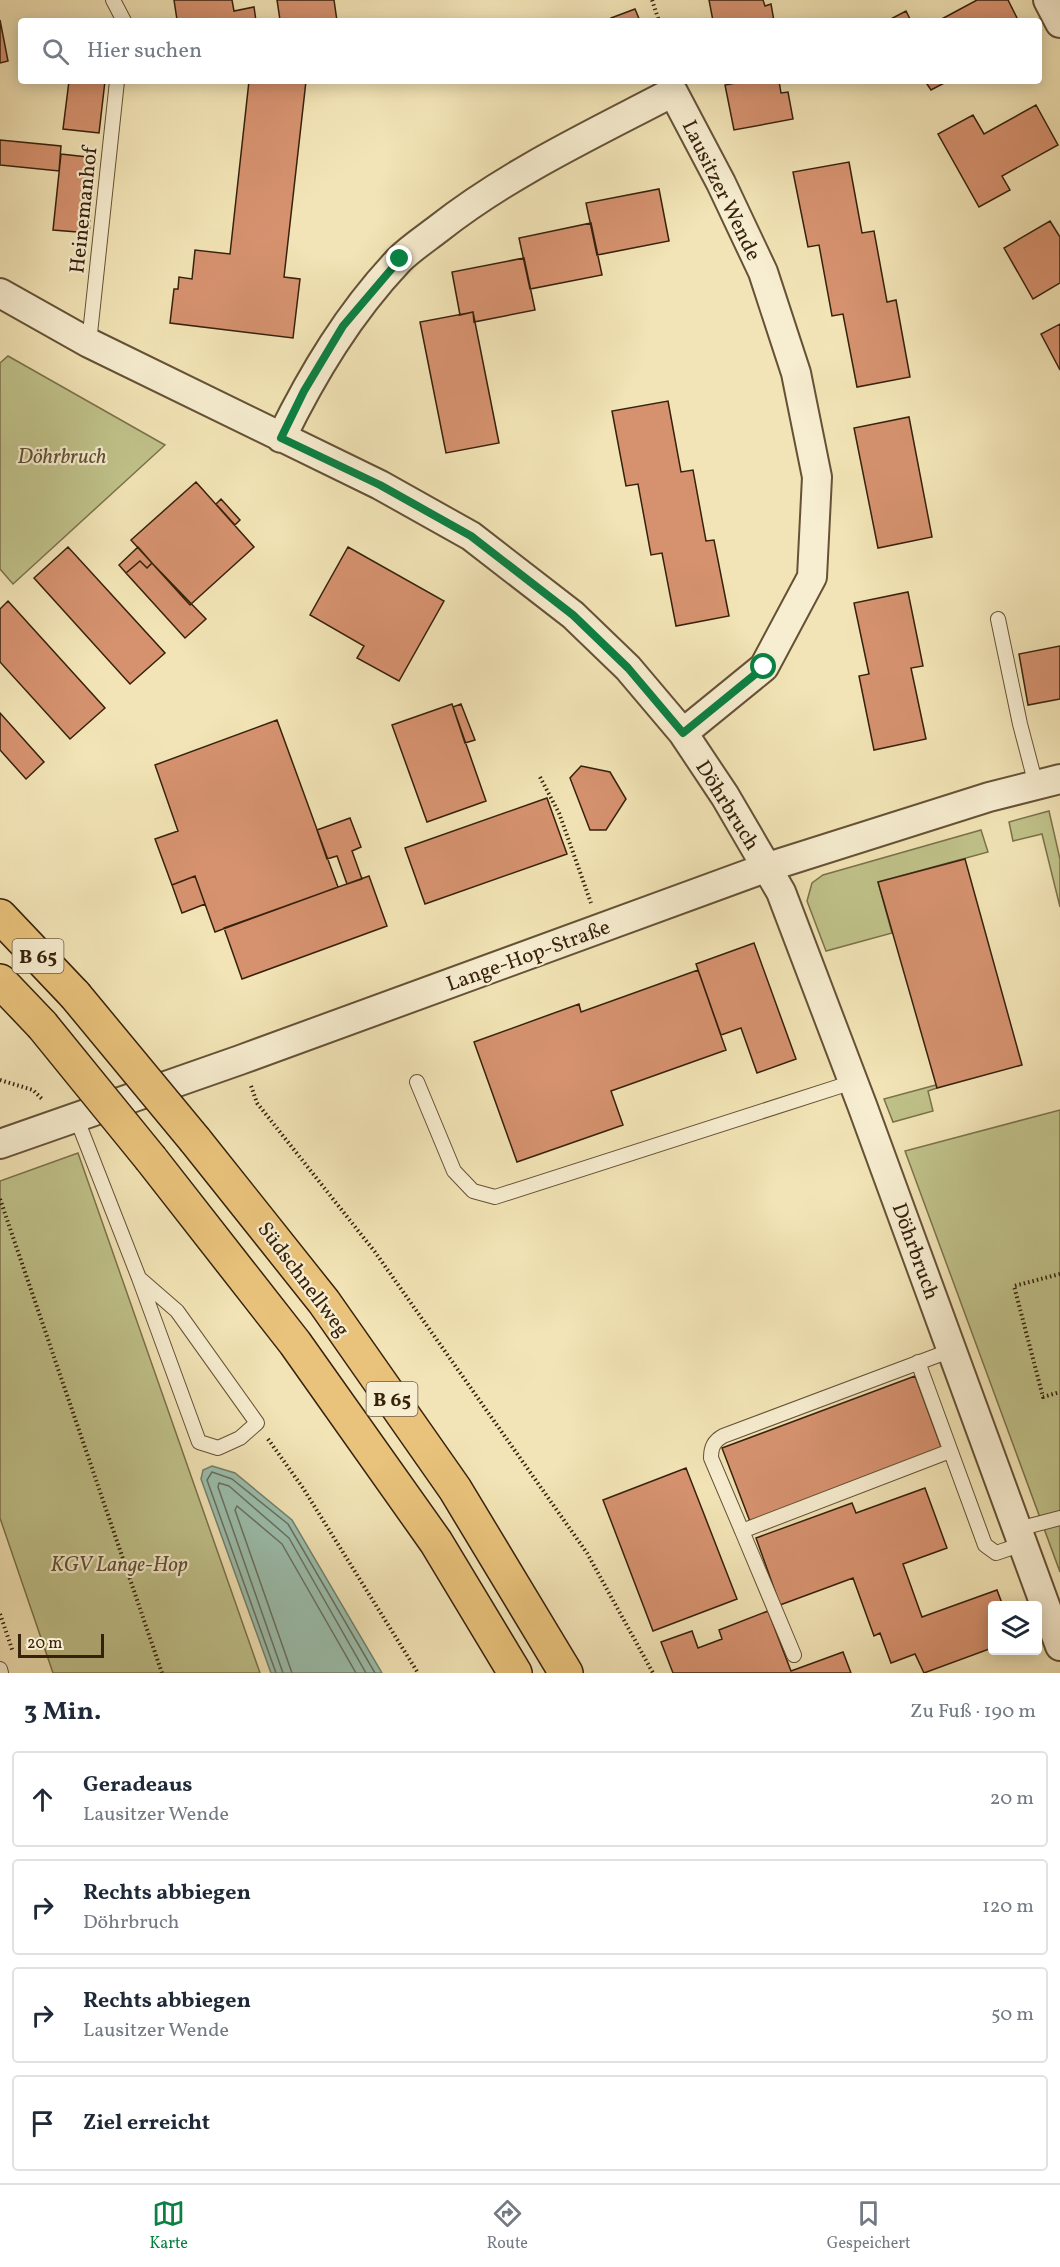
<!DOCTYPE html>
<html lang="de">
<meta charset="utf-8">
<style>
:root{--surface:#fff;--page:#f2f2f3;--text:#1f2937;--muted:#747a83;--line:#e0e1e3;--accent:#0b8043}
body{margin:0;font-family:Vollkorn,serif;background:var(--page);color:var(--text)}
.controls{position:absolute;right:18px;bottom:18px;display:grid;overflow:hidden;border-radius:6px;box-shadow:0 3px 15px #0003}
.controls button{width:54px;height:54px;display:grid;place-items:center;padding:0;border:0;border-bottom:2px solid var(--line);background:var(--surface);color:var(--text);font:30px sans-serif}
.scale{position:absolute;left:18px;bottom:15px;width:86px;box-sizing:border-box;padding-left:6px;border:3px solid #36210c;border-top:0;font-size:16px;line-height:21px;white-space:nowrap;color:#36210c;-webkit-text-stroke:4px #f7edd0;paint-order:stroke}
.stop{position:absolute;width:18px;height:18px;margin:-14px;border:4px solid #0b8043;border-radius:50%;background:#fff}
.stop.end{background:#0b8043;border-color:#fff;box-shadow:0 2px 6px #0008}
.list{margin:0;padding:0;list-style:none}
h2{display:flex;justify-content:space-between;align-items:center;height:78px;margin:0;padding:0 24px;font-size:26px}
h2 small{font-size:20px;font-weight:400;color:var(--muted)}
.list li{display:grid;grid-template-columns:39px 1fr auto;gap:18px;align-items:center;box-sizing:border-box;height:96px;margin:0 12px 12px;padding:0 12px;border:2px solid var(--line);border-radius:6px}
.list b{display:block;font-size:22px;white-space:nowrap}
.list p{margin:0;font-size:20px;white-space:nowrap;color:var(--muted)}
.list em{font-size:20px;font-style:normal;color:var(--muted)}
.icon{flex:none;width:33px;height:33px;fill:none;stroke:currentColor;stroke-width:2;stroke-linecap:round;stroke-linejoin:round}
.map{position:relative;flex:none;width:1060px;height:1673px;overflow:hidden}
.search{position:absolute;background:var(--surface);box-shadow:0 3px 15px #0003;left:18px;right:18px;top:18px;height:66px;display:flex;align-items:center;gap:15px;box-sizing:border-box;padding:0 21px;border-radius:6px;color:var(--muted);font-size:22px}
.sheet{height:510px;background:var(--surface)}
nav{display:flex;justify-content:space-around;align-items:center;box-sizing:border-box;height:84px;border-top:2px solid var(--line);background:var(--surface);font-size:16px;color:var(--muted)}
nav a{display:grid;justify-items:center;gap:3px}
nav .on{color:var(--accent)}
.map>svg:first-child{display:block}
.green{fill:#c0c28a;stroke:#7b724b;stroke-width:1.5}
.water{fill:#9bbfae;stroke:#73806d;stroke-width:1.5}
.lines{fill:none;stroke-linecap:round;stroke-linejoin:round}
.shore{stroke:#68705d;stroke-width:1.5}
.building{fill:#d6926f;stroke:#36210c;stroke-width:1.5}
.lane-casing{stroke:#655236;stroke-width:16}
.street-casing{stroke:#655236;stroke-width:32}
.highway-casing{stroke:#36210c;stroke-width:36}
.path{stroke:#36210c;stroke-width:4;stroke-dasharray:1.5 3;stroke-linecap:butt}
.lane{stroke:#f7edd0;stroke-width:14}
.street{stroke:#f7edd0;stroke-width:28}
.highway{stroke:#e9c27b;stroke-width:33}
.highway-bridge-casing{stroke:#36210c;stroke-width:36;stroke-linecap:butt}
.highway-bridge{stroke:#e9c27b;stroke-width:33}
.route{stroke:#0b8043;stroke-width:8}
.labels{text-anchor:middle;stroke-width:4.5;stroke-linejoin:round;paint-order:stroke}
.shield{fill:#f7edd0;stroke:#705e47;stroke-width:1.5}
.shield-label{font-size:20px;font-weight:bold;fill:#36210c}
.street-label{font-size:21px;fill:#36210c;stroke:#f7edd0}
.park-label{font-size:21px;font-style:italic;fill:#5f5132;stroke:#f7edd0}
</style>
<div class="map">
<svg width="1060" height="1673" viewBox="0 0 1060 1673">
<rect width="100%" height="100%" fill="#f2e4b6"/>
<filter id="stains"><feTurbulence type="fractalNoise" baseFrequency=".00333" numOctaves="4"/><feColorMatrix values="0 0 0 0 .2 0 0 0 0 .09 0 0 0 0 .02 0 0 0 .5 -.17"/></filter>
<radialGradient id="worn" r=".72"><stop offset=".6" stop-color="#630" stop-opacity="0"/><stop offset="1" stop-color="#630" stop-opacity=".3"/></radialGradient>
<!-- green -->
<path class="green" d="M 8,356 L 165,445 L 13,584 L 0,569 L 0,363 Z
M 1049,811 L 1060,859 L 1060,907 L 1042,834 L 1013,841 L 1009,822 Z
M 981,830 L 988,852 L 878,882 L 892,933 L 826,951 L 807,901 L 812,883 L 823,875 Z
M 936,1085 L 937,1088 L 928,1091 L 933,1111 L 893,1122 L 884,1099 Z
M 1060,1110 L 1060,1572 L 905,1151 Z
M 78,1153 L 260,1673 L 53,1673 L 0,1518 L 0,1181 Z"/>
<!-- water -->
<path class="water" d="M 212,1466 L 235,1473 L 292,1520 L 382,1673 L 271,1673 L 201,1479 L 203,1470 Z"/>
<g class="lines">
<!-- shore -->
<path class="shore" d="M 276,1673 L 207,1480 L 212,1472 L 232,1479 L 288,1524 L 375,1673
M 283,1673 L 218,1487 L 219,1483 L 229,1486 L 289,1538 L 366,1673
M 292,1673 L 235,1510 L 237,1506 L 282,1544 L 356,1673"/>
</g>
<!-- building -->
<path class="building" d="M 174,0 L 232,0 L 234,11 L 254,7 L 256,21 L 172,21 L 177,20 Z
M 277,0 L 334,0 L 337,21 L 275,21 L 280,20 Z
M 709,0 L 763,0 L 765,6 L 771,4 L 774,21 L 713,21 Z
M 977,0 L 1008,0 L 1017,18 L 1011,21 L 938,21 Z
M 635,9 L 640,21 L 612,21 L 611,18 Z
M 906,11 L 911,21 L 887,21 Z
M 0,20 L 8,61 L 0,63 Z
M 69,81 L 105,81 L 99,133 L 63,129 Z
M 249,81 L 306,81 L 284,277 L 300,279 L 293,338 L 170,323 L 174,289 L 178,289 L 179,277 L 192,279 L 195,250 L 230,254 Z
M 746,81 L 779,81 L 781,93 L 788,92 L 793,119 L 734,130 L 725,85 Z
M 925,81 L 948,81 L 931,90 Z
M 1036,105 L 1058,145 L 1002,176 L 1010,190 L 979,207 L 938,134 L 973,115 L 984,134 Z
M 0,140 L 61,146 L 59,171 L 0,165 Z
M 61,154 L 96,158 L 89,233 L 53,230 Z
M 849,162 L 862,233 L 874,231 L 887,302 L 896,300 L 910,377 L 857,387 L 843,314 L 832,316 L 819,245 L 808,247 L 793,172 Z
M 659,189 L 669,241 L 597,255 L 586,203 Z
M 1050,221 L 1060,237 L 1060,283 L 1033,299 L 1004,248 Z
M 591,223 L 602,275 L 530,289 L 519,238 Z
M 524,258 L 535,310 L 474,322 L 473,312 L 460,315 L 452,272 Z
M 473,312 L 499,443 L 446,453 L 420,322 Z
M 1060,324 L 1060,370 L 1041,334 Z
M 668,401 L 681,472 L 693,470 L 706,541 L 714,540 L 729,616 L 676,626 L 662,553 L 651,555 L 638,484 L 626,486 L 612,411 Z
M 909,417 L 932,537 L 878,548 L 854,428 Z
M 196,482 L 254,547 L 190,605 L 131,540 Z
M 221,499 L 240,520 L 235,525 L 216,504 Z
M 68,547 L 165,653 L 130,684 L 34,578 Z
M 138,547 L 152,563 L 147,568 L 140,561 L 126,573 L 119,565 Z
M 348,547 L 444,601 L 399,681 L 357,658 L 364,646 L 310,615 Z
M 140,561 L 147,568 L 152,563 L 206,619 L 185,638 L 126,573 Z
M 908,592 L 923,666 L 911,668 L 926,739 L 874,750 L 859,676 L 869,674 L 854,603 Z
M 8,601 L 105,708 L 70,739 L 0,662 L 0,609 Z
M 1060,646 L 1060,699 L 1028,705 L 1019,654 Z
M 452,704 L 486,801 L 427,822 L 392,725 Z
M 461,704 L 475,740 L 465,743 L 453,707 Z
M 0,713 L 44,762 L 26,779 L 0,750 Z
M 277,720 L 338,887 L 215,932 L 195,876 L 172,885 L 155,839 L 178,831 L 155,765 Z
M 581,766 L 610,772 L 626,799 L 606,830 L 590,830 L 570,778 Z
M 547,798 L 567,854 L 425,904 L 405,848 Z
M 350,818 L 361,847 L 352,851 L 362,879 L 347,884 L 337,856 L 327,859 L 317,830 Z
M 965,859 L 1022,1065 L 937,1088 L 878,882 Z
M 195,876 L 205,904 L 182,913 L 172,885 Z
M 369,876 L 387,926 L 242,979 L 224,928 Z
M 754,943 L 796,1059 L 757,1073 L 741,1028 L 721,1035 L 696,964 Z
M 698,970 L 726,1050 L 611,1091 L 623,1125 L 517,1162 L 474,1042 L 579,1004 L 581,1012 Z
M 915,1376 L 943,1452 L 751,1524 L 722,1448 Z
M 686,1468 L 737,1599 L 653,1631 L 603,1500 Z
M 925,1488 L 947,1548 L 903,1564 L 922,1617 L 997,1590 L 1003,1606 L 992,1606 L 992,1648 L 924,1673 L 915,1654 L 891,1663 L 880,1633 L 874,1636 L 853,1578 L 780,1605 L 756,1538 L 852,1503 L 856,1513 Z
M 768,1611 L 791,1671 L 843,1652 L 851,1673 L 673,1673 L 661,1642 L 692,1631 L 698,1648 L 722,1639 L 719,1630 Z"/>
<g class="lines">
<!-- lane casing -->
<g class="lane-casing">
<path id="lane" d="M 113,0 L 124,21
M 89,343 L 117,81
M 998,619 L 1020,724 L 1036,785
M 417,1082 L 454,1171 L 473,1191 L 495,1197 L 853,1082
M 76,1117 L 139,1278 L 177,1311 L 257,1423 L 240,1438 L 218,1448 L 199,1442 L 139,1278
M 918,1362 L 985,1545 L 996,1553 L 1023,1544
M 950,1451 L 742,1531 L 711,1458 C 711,1447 714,1441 723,1436 L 952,1350
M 1018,1529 L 1060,1518
M 742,1531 L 794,1655
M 0,1669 L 1,1673"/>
</g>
<!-- street casing -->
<g class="street-casing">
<path id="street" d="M 1048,0 L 1060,23
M 0,293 L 89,343 L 380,485 L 471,536 L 573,615 L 628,668 L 683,733 L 725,796 L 781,892 L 862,1105 L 1060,1646
M 281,438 C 313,373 349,313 399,260 C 410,249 425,239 438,229 C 509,173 593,134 673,92 L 721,183 L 763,272 L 796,373 L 817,477 L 812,577 L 764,667 L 683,733
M 0,1144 L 240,1060 L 768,867 L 989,797 L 1060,779"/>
</g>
<!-- highway casing -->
<g class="highway-casing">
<path id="highway" d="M 0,916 L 75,995
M 0,981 L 42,1025
M 195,1140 L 324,1302 L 455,1489 L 566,1673
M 151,1159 L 295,1343 L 436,1542 L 515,1673"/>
</g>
<!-- path -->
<path class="path" d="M 652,0 L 659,21
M 540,777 L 559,813 L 591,903
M 0,1080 L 33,1090 L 42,1099
M 251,1086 L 257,1103 L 375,1252 L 587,1553 L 653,1673
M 0,1199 L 162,1673
M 1060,1274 L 1014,1286 L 1043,1397 L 1060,1392
M 268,1439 L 303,1488 L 418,1673
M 0,1614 L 13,1652"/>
<!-- lane -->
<use href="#lane" class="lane"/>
<!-- street -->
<use href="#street" class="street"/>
<!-- highway -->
<use href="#highway" class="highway"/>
<!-- highway-bridge casing -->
<g class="highway-bridge-casing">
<path id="highway-bridge" d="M 75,995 L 195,1140
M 42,1025 L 151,1159"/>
</g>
<!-- highway-bridge -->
<use href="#highway-bridge" class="highway-bridge"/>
</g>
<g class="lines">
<!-- route -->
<path class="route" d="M 400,259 L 343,326 L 304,391 L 281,438 L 380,485 L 471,536 L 573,615 L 628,668 L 683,733 L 764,667"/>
</g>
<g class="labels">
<!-- shield labels -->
<g class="shield">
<rect x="12.5" y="939" width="51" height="34" rx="4.5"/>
<rect x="366.5" y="1382" width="51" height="34" rx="4.5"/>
</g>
<g class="shield-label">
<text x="38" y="963">B 65</text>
<text x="392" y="1406">B 65</text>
</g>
<!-- street labels -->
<g class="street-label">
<text transform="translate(722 190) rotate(64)" y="7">Lausitzer Wende</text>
<text transform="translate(83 210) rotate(-84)" y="7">Heinemanhof</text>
<text transform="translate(728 805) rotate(58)" y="7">Döhrbruch</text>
<text transform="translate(528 955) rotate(-20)" y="7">Lange-Hop-Straße</text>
<text transform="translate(916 1251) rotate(70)" y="7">Döhrbruch</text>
<text transform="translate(304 1279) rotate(53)" y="7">Südschnellweg</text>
</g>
<!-- park labels -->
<g class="park-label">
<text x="62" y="463">Döhrbruch</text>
<text x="119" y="1571">KGV Lange-Hop</text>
</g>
</g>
<rect width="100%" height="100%" filter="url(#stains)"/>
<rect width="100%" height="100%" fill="url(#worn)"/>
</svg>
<div class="controls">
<button><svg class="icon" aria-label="layers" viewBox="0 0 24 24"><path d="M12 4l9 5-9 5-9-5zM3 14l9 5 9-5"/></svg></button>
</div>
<div class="scale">20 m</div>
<div class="stop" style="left:764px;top:667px"></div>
<div class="stop end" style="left:400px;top:259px"></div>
<div class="search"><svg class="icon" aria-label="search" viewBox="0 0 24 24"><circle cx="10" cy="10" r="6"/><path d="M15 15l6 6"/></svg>Hier suchen</div>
</div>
<section class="sheet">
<h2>3 Min.<small>Zu Fuß · 190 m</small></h2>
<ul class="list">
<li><svg class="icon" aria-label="ahead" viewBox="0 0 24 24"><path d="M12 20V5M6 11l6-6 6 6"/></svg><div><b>Geradeaus</b><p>Lausitzer Wende</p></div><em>20 m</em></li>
<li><svg class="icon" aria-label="right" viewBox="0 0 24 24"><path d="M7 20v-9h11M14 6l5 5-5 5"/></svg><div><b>Rechts abbiegen</b><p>Döhrbruch</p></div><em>120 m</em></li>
<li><svg class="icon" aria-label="right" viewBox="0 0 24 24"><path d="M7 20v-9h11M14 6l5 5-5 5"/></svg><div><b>Rechts abbiegen</b><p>Lausitzer Wende</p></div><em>50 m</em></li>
<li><svg class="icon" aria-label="arrive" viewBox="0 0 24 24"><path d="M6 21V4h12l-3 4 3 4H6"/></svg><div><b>Ziel erreicht</b></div></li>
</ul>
</section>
<nav>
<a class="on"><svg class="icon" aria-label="map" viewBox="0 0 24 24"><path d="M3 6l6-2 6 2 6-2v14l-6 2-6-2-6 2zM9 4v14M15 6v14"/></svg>Karte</a>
<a><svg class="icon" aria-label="directions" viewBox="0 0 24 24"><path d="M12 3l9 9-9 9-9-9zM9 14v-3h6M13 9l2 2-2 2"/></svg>Route</a>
<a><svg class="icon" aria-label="saved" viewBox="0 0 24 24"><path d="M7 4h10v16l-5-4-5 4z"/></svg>Gespeichert</a>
</nav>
